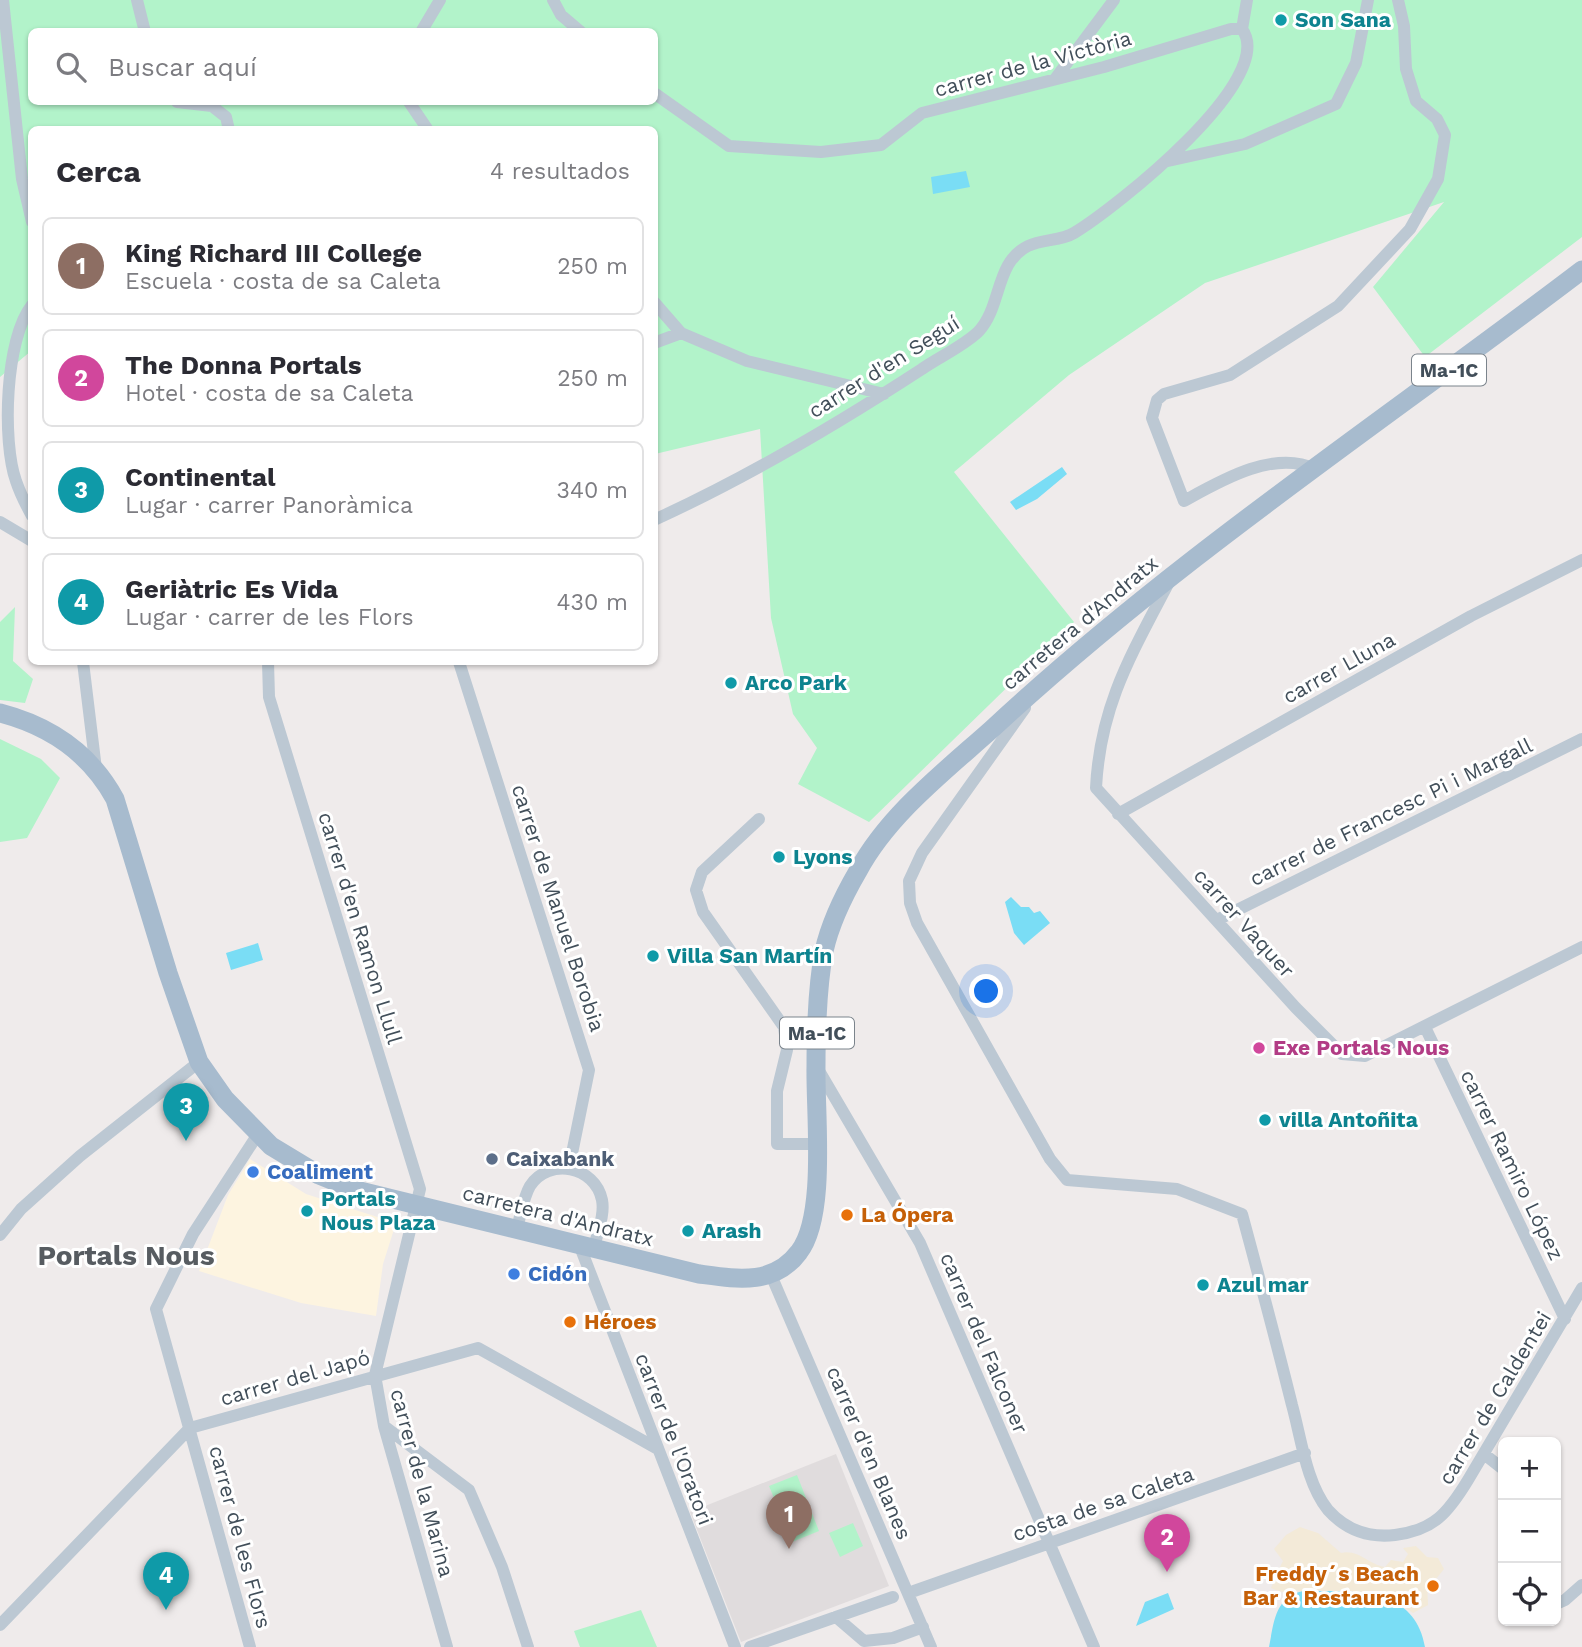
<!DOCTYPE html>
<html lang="es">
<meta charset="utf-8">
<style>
:root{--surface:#fff;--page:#f7f7f7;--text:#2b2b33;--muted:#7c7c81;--line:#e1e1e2;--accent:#066eed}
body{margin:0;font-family:"Work Sans",sans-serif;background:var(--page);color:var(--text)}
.controls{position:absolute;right:21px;bottom:21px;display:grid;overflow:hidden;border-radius:10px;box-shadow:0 2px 5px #0004}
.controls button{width:63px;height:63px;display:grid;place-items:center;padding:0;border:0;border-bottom:2px solid var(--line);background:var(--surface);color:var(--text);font:35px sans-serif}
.you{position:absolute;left:987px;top:992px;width:24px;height:24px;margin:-18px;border:5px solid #fff;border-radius:50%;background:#1a73e8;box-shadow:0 0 0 10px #1a73e833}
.badge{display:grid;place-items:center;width:46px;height:46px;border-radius:50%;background:var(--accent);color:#fff;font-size:23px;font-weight:700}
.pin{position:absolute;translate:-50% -58px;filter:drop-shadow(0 2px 4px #0008)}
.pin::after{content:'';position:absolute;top:37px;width:24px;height:21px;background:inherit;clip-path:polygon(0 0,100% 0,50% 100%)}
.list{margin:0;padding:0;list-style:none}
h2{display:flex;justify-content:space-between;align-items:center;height:91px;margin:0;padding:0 28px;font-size:30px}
h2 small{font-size:23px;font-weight:400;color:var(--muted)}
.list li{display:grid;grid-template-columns:46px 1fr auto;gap:21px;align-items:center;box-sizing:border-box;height:98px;margin:0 14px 14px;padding:0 14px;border:2px solid var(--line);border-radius:10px}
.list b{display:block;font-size:26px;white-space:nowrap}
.list p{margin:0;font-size:23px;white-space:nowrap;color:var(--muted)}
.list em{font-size:23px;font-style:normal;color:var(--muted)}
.icon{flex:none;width:38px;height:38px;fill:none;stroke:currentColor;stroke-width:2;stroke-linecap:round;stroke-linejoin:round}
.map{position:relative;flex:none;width:1582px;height:1647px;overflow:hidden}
.search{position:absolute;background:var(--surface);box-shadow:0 2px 5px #0004;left:28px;top:28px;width:630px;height:77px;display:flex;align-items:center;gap:18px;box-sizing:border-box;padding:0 24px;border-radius:10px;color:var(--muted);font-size:26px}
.panel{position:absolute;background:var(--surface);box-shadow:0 2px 5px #0004;left:28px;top:126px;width:630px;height:539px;border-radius:10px}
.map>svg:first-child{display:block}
.commercial{fill:#fdf4e0}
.education{fill:#e0dcdd}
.green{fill:#b2f3ca;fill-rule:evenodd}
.sand{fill:#f3ead8}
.water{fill:#7addf5}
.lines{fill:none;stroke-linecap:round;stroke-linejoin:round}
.street{stroke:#bcc8d3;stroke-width:12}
.primary{stroke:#a7bbce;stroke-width:19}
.culture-dot{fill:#0f9aa8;stroke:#fff;stroke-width:2.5}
.hotel-dot{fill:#d1479c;stroke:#fff;stroke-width:2.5}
.service-dot{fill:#5c6f8a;stroke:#fff;stroke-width:2.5}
.shop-dot{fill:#3f7fe0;stroke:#fff;stroke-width:2.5}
.food-dot{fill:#e8710a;stroke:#fff;stroke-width:2.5}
.labels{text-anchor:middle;stroke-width:6;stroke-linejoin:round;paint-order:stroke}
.shield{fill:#fff;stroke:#7b848c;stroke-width:2}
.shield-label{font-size:19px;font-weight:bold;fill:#424f5a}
.culture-label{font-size:21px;font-weight:bold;fill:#0d838f;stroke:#fff;text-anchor:start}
.street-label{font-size:21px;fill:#424f5a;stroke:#fff}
.hotel-label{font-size:21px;font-weight:bold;fill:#b23c85;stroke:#fff;text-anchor:start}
.service-label{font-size:21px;font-weight:bold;fill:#4e5e75;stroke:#fff;text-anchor:start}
.shop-label{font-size:21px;font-weight:bold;fill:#366cbe;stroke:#fff;text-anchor:start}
.food-label{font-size:21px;font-weight:bold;fill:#c56008;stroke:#fff;text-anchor:start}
.district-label{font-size:28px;font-weight:bold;fill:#575c61;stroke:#fff}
</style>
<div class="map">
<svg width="1582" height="1647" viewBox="0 0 1582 1647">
<rect width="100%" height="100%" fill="#efebeb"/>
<!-- commercial -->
<path class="commercial" d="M 250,1159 L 306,1194 L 396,1223 L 383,1264 L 376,1316 L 301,1303 L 199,1271 L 228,1195 Z"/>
<!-- education -->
<path class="education" d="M 836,1454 L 889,1586 L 741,1642 L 690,1512 Z"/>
<!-- green -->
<path class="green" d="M 0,0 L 1582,0 L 1582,237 L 1425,357 L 1373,287 L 1444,202 L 1205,283 L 1069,375 L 954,472 L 1074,622 L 869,822 L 798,784 L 817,748 L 793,714 L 771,618 L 760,429 L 655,454 L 654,130 L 32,130 L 31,351 L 0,377 ZM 32,32 L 654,32 L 654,102 L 32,102 Z
M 15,607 L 13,661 L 33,679 L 25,703 L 0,700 L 0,622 Z
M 0,739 L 41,759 L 60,778 L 27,838 L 0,842 Z
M 797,1475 L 819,1531 L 792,1542 L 769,1486 Z
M 853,1523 L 863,1546 L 840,1557 L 829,1533 Z
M 641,1610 L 657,1647 L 580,1647 L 574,1631 Z"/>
<!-- sand -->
<path class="sand" d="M 1300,1527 L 1318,1533 L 1341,1553 C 1359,1549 1369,1565 1385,1567 L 1391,1560 L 1403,1562 L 1408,1554 L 1403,1548 L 1416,1546 L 1427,1557 L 1438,1558 L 1444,1569 L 1436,1579 L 1427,1582 L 1428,1605 L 1413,1613 C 1385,1590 1342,1590 1308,1591 C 1294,1591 1284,1595 1271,1588 C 1276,1578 1278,1570 1283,1561 L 1274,1549 L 1286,1535 Z"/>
<!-- water -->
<path class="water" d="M 966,171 L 970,187 L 933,194 L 931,177 Z
M 1062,467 L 1067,474 L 1037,499 L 1016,510 L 1010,502 Z
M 1011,897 L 1021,907 L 1029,907 L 1034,913 L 1040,911 L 1050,923 L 1024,945 L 1014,933 L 1005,902 Z
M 258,943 L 263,960 L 231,970 L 226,953 Z
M 1303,1591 C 1353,1591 1415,1586 1425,1647 L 1269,1647 C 1274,1622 1275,1597 1303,1591 Z
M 1168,1593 L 1174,1609 L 1136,1626 L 1145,1602 Z"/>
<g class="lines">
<!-- street -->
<path class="street" d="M 3,0 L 22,179 L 32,222
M 137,0 L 145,32
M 553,0 L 561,15 L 581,32
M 1242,29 L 1247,0
M 421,32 L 440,0
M 1055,79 L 1114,0
M 654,93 L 729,146 L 821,152 L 881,145 L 922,113 L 1104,67 L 1231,29 L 1242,29 C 1279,79 1114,209 1074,233 C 1061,241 1042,239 1028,246 C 995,262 1002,306 979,331 C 964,346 939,357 922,369 C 839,423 744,479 654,520
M 177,102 L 212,106 L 226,117 L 229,130
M 409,102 L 428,130
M 1168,161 L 1245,144 L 1336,104 L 1356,63 L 1368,0
M 654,302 L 681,333 L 747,361 L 884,394
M 32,305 C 5,338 2,442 16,481 C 20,493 26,505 32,516
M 654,343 L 681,333
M 1315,469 C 1274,449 1220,481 1184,501 L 1152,418 L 1157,400 L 1164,394 L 1230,375 L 1338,306 L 1410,229 L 1438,179 L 1445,135 L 1437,119 L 1416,101 L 1406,69 L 1404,26 L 1398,0
M 0,522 L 32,541
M 1168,584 C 1131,655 1100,706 1096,788 L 1296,1008 L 1342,1054 L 1365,1056 L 1582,947
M 83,662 L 96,769
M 268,662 L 269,697 L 420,1189 L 375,1375 L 384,1426 L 447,1647
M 459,662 L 589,1070 L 569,1168
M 1025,708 L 922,853 L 909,881 L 910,903 L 917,923 L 1050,1159 L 1067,1180 L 1177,1189 L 1242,1214 C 1259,1277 1276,1341 1292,1405 C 1301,1437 1306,1483 1328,1510 C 1346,1530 1369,1538 1395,1535 C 1434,1530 1448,1513 1468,1480 L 1582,1288
M 1118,814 L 1471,616 L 1582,560
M 759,819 L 702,872 L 696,890 L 703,912 L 784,1027 L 787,1050 L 777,1091 L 777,1144 L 816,1144
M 1217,920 L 1582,739
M 1425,1027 L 1565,1319
M 818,1069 L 920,1243 L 1094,1647
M 517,1228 C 521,1215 523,1198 530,1186 C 549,1157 595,1166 602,1200 C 605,1215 597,1233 594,1248
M 0,1235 L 21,1209 L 80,1156 L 199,1062
M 579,1244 L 735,1647
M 771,1275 L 931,1647
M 384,1426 L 469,1490 L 502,1567 L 528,1647
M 1484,1454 L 1503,1469
M 914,1591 L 1305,1453
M 1556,1604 L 1565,1600 L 1582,1585
M 836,1617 L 864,1641 L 893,1638 L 923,1627
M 0,1625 L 190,1428 L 478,1348 L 656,1448
M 250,1647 L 156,1309 L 193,1234 L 258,1134
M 750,1647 L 893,1597"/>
<!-- primary -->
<path class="primary" d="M 0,713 C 50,726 90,753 115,799 L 168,973 L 199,1062 L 225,1099 L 271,1146 L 319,1175 L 356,1190 L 699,1274 C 736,1279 774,1286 799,1252 C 827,1216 815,1113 816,1067 C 816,1029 817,988 824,951 C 830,924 844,895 858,871 C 888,815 945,771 992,729 C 1175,559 1384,421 1582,270"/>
</g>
<!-- markers -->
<g class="culture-dot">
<circle cx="1281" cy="20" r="7"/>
<circle cx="731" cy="683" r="7"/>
<circle cx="779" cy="857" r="7"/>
<circle cx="653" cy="956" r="7"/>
<circle cx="1265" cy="1120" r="7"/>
<circle cx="307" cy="1211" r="7"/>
<circle cx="688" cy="1231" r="7"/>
<circle cx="1203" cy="1285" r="7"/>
</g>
<circle class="hotel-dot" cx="1259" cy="1048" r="7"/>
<circle class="service-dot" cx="492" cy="1159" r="7"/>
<g class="shop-dot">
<circle cx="253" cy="1172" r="7"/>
<circle cx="514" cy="1274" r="7"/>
</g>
<g class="food-dot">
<circle cx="847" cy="1215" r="7"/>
<circle cx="570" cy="1322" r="7"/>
<circle cx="1433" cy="1586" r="7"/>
</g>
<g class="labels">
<!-- shield labels -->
<g class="shield">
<rect x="1412" y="354.5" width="74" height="31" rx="5"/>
<rect x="780" y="1017.5" width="74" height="31" rx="5"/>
</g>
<g class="shield-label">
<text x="1449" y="377">Ma-1C</text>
<text x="817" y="1040">Ma-1C</text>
</g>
<!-- culture labels -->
<g class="culture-label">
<text x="1295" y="27">Son Sana</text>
<text x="745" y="690">Arco Park</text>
<text x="793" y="864">Lyons</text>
<text x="667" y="963">Villa San Martín</text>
<text x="1279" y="1127">villa Antoñita</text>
<text x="321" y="1206">Portals<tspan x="321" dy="24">Nous Plaza</tspan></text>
<text x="702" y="1238">Arash</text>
<text x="1217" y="1292">Azul mar</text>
</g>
<!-- street labels -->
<g class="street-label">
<text transform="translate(1033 64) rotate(-15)" y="7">carrer de la Victòria</text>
<text transform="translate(884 367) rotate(-32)" y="7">carrer d'en Seguí</text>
<text transform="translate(1080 623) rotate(-40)" y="7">carretera d'Andratx</text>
<text transform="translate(1339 668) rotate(-29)" y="7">carrer Lluna</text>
<text transform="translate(1391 812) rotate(-26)" y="7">carrer de Francesc Pi i Margall</text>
<text transform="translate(558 908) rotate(72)" y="7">carrer de Manuel Borobia</text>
<text transform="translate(1244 923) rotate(48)" y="7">carrer Vaquer</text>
<text transform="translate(360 928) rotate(73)" y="7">carrer d'en Ramon Llull</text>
<text transform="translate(1512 1165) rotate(64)" y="7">carrer Ramiro López</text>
<text transform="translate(558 1216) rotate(14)" y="7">carretera d'Andratx</text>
<text transform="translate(984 1343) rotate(67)" y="7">carrer del Falconer</text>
<text transform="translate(295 1378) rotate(-16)" y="7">carrer del Japó</text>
<text transform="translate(1495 1398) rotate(-59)" y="7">carrer de Caldentei</text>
<text transform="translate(674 1439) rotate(69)" y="7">carrer de l'Oratori</text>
<text transform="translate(869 1453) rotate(67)" y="7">carrer d'en Blanes</text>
<text transform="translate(422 1483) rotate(75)" y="7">carrer de la Marina</text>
<text transform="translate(1103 1504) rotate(-19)" y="7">costa de sa Caleta</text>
<text transform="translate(240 1537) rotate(75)" y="7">carrer de les Flors</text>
</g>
<!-- hotel labels -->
<g class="hotel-label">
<text x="1273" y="1055">Exe Portals Nous</text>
</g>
<!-- service labels -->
<g class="service-label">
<text x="506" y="1166">Caixabank</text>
</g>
<!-- shop labels -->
<g class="shop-label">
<text x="267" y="1179">Coaliment</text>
<text x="528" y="1281">Cidón</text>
</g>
<!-- food labels -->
<g class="food-label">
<text x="861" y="1222">La Ópera</text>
<text x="584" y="1329">Héroes</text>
<text x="1419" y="1581" text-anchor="end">Freddy´s Beach<tspan x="1419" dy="24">Bar &amp; Restaurant</tspan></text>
</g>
<!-- district labels -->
<g class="district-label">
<text x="126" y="1265">Portals Nous</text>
</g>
</g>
</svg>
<div class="controls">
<button>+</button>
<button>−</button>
<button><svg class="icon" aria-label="locate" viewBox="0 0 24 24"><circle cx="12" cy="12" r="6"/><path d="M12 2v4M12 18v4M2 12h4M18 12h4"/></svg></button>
</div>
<div class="you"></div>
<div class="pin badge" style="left:789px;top:1549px;background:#8d6e63">1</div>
<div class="pin badge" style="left:1167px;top:1572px;background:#d1479c">2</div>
<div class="pin badge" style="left:186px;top:1141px;background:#0f9aa8">3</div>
<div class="pin badge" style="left:166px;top:1610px;background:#0f9aa8">4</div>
<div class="search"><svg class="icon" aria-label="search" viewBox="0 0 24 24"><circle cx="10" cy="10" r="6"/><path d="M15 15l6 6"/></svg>Buscar aquí</div>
<section class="panel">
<h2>Cerca<small>4 resultados</small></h2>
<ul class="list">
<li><span class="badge" style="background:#8d6e63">1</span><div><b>King Richard III College</b><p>Escuela · costa de sa Caleta</p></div><em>250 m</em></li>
<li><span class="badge" style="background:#d1479c">2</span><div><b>The Donna Portals</b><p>Hotel · costa de sa Caleta</p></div><em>250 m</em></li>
<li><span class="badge" style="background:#0f9aa8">3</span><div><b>Continental</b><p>Lugar · carrer Panoràmica</p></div><em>340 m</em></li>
<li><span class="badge" style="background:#0f9aa8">4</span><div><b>Geriàtric Es Vida</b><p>Lugar · carrer de les Flors</p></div><em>430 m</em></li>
</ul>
</section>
</div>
